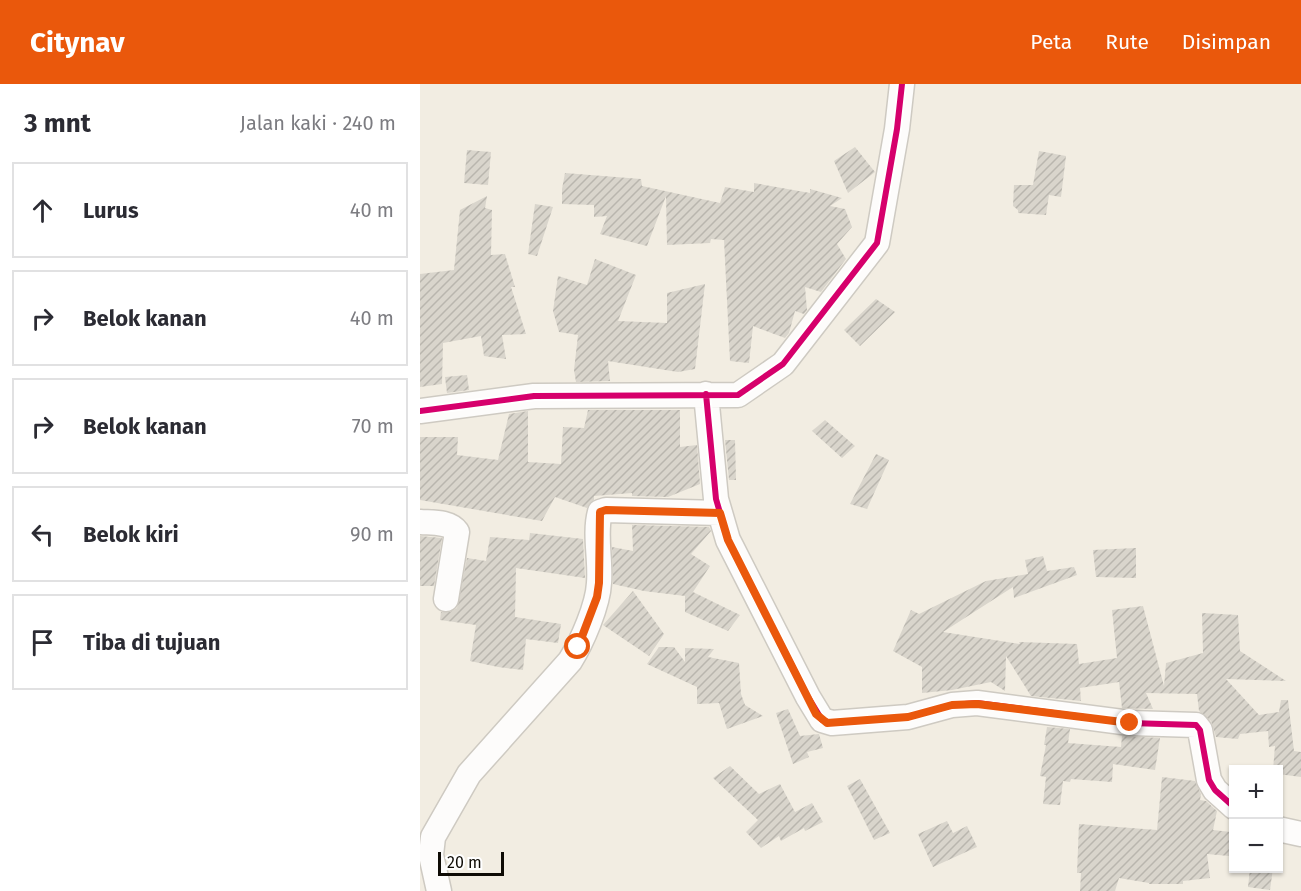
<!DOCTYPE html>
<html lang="id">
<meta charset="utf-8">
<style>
:root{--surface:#fff;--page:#f7f7f7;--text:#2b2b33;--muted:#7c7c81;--line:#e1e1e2;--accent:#ea580c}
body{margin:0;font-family:"Fira Sans",sans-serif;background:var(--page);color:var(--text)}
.controls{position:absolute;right:18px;bottom:18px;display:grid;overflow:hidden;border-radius:0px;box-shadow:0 2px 4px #0004}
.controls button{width:54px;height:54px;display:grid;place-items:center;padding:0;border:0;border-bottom:2px solid var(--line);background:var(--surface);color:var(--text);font:30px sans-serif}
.scale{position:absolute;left:18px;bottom:15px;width:66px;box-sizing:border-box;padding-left:6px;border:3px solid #0e0b05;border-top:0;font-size:16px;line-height:21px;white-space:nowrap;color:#0e0b05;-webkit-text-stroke:4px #fff;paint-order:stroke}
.stop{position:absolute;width:18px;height:18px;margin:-14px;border:4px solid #ea580c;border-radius:50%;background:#fff}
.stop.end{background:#ea580c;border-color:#fff;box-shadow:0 2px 6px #0008}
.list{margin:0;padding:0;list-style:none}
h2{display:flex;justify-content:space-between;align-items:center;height:78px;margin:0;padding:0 24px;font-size:26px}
h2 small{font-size:20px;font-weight:400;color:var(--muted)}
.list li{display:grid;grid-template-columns:39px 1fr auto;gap:18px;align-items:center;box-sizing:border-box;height:96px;margin:0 12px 12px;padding:0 12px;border:2px solid var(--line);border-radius:0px}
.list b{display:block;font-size:22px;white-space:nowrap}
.list em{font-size:20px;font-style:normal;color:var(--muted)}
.icon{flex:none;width:33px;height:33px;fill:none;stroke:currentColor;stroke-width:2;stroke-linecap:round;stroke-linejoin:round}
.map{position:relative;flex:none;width:881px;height:807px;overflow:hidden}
header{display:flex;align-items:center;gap:36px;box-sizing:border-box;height:84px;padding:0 30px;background:var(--accent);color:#fff}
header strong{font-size:28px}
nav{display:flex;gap:33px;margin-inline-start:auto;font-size:21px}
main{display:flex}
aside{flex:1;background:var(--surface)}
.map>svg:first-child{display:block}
.building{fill:url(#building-hatch)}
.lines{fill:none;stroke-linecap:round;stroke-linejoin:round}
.minor-casing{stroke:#cecac2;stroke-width:27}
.minor{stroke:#fdfcfb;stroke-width:24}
.cycleway-casing{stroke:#fff;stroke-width:10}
.cycleway{stroke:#d6006c;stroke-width:6}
.route{stroke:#ea580c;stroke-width:8}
</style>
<header>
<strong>Citynav</strong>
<nav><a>Peta</a><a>Rute</a><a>Disimpan</a></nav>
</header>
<main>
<aside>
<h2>3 mnt<small>Jalan kaki · 240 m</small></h2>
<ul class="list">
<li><svg class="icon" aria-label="ahead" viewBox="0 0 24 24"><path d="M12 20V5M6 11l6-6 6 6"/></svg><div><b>Lurus</b></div><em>40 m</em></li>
<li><svg class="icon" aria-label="right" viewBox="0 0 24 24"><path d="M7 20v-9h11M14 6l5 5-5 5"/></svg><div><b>Belok kanan</b></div><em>40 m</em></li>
<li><svg class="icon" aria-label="right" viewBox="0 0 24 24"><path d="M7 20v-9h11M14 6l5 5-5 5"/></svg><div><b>Belok kanan</b></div><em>70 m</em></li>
<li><svg class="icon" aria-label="left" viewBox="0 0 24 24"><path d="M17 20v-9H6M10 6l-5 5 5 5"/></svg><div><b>Belok kiri</b></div><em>90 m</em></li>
<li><svg class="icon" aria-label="arrive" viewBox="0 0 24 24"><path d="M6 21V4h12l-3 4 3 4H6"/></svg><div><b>Tiba di tujuan</b></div></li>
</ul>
</aside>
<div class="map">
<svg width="881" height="807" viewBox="0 0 881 807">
<defs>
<pattern id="building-hatch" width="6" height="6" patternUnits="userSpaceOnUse" patternTransform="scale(1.5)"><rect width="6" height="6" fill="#d9d5cc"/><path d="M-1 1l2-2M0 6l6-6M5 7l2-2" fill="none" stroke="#b9b6ae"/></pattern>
</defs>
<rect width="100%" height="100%" fill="#f2ede2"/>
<!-- building -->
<path class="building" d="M 435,63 L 455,88 L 428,109 L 414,77 Z
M 47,66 L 71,68 L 68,101 L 44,99 Z
M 619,67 L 646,72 L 641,113 L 629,111 L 626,131 L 598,129 L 598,126 L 593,122 L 594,101 L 613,101 Z
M 145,89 L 221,95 L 222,102 L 300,119 L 305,103 L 334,108 L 334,99 L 390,109 L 390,105 L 422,114 L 410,122 L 425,125 L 432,143 L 417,160 L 426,175 L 401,208 L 385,203 L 387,226 L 384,230 L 375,227 L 369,249 L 365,254 L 333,242 L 329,279 L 310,277 L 304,156 L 291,155 L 290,159 L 247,161 L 246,112 L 227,162 L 180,150 L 187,132 L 174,133 L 174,121 L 142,120 L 142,105 Z
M 67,112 L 65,124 L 72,126 L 71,171 L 85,170 L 95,203 L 91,203 L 106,250 L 82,251 L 86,275 L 64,272 L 61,252 L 23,259 L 22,300 L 0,303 L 0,190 L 34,186 L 40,126 Z
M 115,120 L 133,123 L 117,172 L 108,170 Z
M 175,175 L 216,191 L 198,237 L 247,239 L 247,209 L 285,200 L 275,285 L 258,288 L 188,277 L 190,297 L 156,298 L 154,286 L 158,251 L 139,248 L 133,227 L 138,192 L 167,201 Z
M 456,215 L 475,228 L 440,262 L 424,246 Z
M 47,291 L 49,306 L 27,309 L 25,293 Z
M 168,326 L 260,326 L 260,363 L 277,361 L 280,400 L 248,413 L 212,412 L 212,409 L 174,412 L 174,416 L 167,424 L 135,413 L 122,437 L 0,416 L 0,353 L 38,353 L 37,371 L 78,376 L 89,330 L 108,327 L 108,378 L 141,380 L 143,343 L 164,344 Z
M 405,336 L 435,362 L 422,374 L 392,347 Z
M 305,356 L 315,356 L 316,396 L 309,396 Z
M 456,370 L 469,376 L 447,425 L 430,420 Z
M 212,441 L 289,443 L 291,447 L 271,470 L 290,482 L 273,508 L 320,531 L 308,547 L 265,528 L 265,512 L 224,507 L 193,500 L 192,463 L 213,467 Z
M 110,449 L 163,455 L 165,494 L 96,484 L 95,533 L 141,540 L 138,559 L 106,555 L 103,586 L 78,583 L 50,577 L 56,541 L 20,536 L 21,528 L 30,528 L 37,524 L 47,474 L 66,477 L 70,453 L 109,456 Z
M 0,452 L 22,454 L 14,502 L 0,502 Z
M 716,464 L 716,494 L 676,493 L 673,466 Z
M 623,472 L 627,487 L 654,483 L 657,491 L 594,514 L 593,503 L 523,548 L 600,560 L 599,558 L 657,560 L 659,580 L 697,574 L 692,526 L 723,522 L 744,602 L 746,579 L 783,569 L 782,529 L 818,531 L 820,567 L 866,597 L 806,595 L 839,631 L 859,628 L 861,616 L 868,616 L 874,667 L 881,668 L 881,693 L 858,690 L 858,686 L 853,686 L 855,662 L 849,663 L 848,647 L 820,650 L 818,655 L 796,653 L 791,637 L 779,627 L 777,610 L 726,609 L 733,625 L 702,624 L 699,598 L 660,604 L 661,617 L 611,612 L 586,572 L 585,607 L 571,598 L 532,606 L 502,609 L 502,583 L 473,567 L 491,526 L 499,530 L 566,497 L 608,490 L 605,476 Z
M 213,507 L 244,550 L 229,572 L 183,541 Z
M 239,563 L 254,563 L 265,578 L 265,564 L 294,565 L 288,573 L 319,579 L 321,610 L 325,621 L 343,632 L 307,645 L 299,619 L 277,620 L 277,603 L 227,580 Z
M 368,625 L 380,652 L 399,650 L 403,664 L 387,668 L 389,673 L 373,680 L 356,629 Z
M 627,643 L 650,645 L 648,659 L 701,663 L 702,652 L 740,654 L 735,686 L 693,680 L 692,698 L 651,695 L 650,698 L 643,697 L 640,721 L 623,720 L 626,693 L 620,692 L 626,661 L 624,661 Z
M 310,682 L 339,710 L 360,700 L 375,728 L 392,719 L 403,738 L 385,747 L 384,744 L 361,757 L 359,752 L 341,764 L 326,748 L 338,736 L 293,694 Z
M 742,693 L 775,697 L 781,710 L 780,716 L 786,717 L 797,727 L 793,746 L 811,748 L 809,772 L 787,770 L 790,794 L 763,797 L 763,800 L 729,800 L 729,799 L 699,794 L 695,807 L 660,807 L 661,789 L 657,789 L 659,740 L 737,746 Z
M 440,695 L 470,749 L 454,756 L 427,702 Z
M 527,737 L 533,749 L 547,742 L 557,763 L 513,783 L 498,750 Z
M 830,784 L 853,784 L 850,806 L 828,803 Z"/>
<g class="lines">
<!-- minor casing -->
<g class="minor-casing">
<path id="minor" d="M 286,310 L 296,415 L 308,456 L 388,613 L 402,636 L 412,639 L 488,633 L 532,621 L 557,619 L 710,639 L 776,641 L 780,646 L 789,696 L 795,706 L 814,723
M 0,327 L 114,312 L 318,311 L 363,280 L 457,159 L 477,45 L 482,0
M 0,438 C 12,439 29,437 37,448 L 26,515
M 858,745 L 881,750
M 19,807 L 11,771 L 13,753 L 49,690 L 150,577 C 162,558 178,521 179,499 C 181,476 174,450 180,428 L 186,426 L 300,429"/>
</g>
<!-- minor -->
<use href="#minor" class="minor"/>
<!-- cycleway casing -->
<g class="cycleway-casing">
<path id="cycleway" d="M 286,310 L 296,415 L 308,456 L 388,613 L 402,636 L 412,639 L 488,633 L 532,621 L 557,619 L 710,639 L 776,641 L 780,646 L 789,696 L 795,706 L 814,723
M 0,327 L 114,312 L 318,311 L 363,280 L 457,159 L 477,45 L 482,0"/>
</g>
<!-- cycleway -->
<use href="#cycleway" class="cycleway"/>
</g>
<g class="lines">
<!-- route -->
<path class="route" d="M 158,563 L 177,513 L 179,499 L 180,428 L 186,426 L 300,429 L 308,456 L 396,630 L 407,639 L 488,633 L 532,621 L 557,620 L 710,639"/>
</g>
</svg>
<div class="controls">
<button>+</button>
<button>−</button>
</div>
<div class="scale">20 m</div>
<div class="stop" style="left:158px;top:563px"></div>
<div class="stop end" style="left:710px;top:639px"></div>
</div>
</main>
